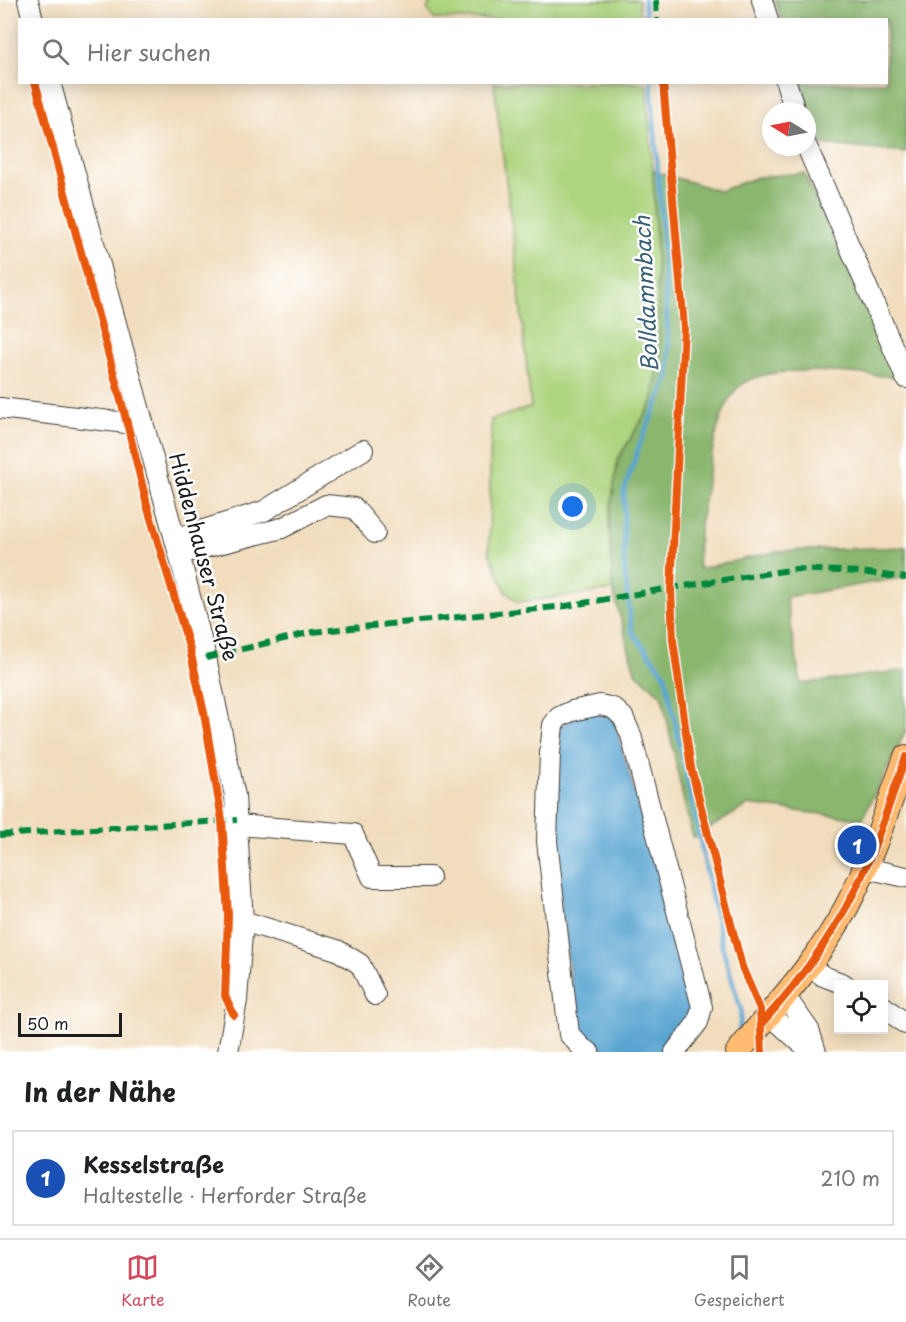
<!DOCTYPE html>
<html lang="de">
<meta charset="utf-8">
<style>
:root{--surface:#fff;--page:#f2f2f2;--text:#202124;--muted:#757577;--line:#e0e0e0;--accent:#d1495b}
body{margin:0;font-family:"Playpen Sans",sans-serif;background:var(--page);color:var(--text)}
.controls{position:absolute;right:18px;bottom:18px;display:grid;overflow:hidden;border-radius:0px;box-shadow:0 3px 15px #0003}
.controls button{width:54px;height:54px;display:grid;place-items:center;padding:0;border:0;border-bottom:2px solid var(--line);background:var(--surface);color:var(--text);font:30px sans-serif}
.compass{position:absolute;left:762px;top:102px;width:54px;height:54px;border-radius:50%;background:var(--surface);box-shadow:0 3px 15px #0003;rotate:280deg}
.scale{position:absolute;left:18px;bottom:15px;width:104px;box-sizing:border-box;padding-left:6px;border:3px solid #1c1c1c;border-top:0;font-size:16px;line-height:21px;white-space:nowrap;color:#1c1c1c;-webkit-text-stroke:4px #fff;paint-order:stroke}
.you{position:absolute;left:573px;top:507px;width:21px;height:21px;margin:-15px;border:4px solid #fff;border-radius:50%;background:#1a73e8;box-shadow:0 0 0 9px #1a73e833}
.badge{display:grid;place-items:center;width:39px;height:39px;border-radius:50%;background:var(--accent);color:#fff;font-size:20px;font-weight:700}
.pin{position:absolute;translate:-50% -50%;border:3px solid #fff;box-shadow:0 2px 6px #0006}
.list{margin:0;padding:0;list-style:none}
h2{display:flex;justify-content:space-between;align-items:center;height:78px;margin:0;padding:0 24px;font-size:26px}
h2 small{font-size:20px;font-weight:400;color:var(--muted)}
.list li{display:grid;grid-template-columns:39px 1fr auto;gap:18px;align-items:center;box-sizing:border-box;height:96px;margin:0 12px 12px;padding:0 12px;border:2px solid var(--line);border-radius:0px}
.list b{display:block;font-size:22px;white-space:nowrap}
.list p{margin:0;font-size:20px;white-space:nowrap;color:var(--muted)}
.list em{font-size:20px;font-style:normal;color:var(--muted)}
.icon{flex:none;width:33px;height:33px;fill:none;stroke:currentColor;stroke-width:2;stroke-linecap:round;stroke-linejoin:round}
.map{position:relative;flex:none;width:906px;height:1052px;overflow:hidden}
.search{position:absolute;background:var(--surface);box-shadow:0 3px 15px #0003;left:18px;right:18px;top:18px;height:66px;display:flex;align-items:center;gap:15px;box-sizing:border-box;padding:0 21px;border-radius:0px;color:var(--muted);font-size:22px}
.sheet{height:186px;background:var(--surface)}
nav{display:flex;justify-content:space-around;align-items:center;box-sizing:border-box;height:84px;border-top:2px solid var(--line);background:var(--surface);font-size:16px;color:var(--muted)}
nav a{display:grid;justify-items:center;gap:3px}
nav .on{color:var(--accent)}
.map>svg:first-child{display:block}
.green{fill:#add47f;stroke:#64784e;stroke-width:1.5}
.forest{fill:#8ab66e;stroke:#536945;stroke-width:1.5}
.water{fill:#59a4d1;stroke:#3a6076;stroke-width:1.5}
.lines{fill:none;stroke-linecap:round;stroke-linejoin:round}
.stream{stroke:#59a4d1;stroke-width:4.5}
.minor-casing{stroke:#3c3934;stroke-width:22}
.major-casing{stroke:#3c3934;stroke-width:26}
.minor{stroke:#fff;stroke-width:20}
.major{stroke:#ffbb71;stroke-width:24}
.quiet{stroke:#00873e;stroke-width:6;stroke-dasharray:12 6;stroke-linecap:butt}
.cycleway-casing{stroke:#fff;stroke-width:11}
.cycleway{stroke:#e8590c;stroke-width:8}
.labels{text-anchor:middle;stroke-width:5;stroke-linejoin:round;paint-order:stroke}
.street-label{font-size:21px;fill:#1c1c1c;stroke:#fff}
.water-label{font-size:22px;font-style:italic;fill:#3a6076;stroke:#fff}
</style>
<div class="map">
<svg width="906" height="1052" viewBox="0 0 906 1052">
<rect width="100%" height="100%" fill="#fff"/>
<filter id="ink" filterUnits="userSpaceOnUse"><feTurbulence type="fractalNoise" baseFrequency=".0167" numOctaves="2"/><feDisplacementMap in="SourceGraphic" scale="12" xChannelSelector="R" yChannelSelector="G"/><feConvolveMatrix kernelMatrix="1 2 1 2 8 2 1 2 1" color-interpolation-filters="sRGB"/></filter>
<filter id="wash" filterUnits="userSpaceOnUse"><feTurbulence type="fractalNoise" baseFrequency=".008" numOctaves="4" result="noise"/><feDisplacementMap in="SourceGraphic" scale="24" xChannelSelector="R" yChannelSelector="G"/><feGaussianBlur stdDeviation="1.35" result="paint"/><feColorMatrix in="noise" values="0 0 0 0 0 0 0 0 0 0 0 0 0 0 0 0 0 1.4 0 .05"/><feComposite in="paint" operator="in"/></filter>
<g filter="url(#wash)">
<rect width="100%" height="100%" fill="#f1ddbd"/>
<!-- green -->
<path class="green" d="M 432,0 L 639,0 L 640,19 L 434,19 L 427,9 Z
M 494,83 L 646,83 L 653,171 L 660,357 L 652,403 L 618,459 L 609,520 L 613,590 L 518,602 L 506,592 L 489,552 L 491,420 L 531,407 L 514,244 Z"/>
<!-- forest -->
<path class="forest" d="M 775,0 L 906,0 L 906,153 L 820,144 L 801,83 L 886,82 L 886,20 L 781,19 Z
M 653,171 L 720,191 L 758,177 L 804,173 L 897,377 C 861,375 756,358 734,392 C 718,415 713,447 708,474 C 704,505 695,538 699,569 L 779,551 L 906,547 L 906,577 L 786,597 L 801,684 L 906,670 L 906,730 L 862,819 L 748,805 L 693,838 L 684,802 L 662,696 L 635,672 L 613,590 L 609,520 L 618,459 L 652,403 L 660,357 Z"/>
<!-- water -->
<path class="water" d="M 584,711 L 613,717 L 695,1000 L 690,1017 L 668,1050 L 664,1052 L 609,1052 L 591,1041 L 577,1028 L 555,865 L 559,727 Z"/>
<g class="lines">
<!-- stream -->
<path class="stream" d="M 644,0 L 646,20
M 651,82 L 661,211 L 670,374 L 640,443 L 624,492 L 624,565 L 632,632 L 665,674 L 722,946 L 741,1010 L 739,1037"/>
</g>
</g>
<g filter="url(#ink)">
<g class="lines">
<!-- minor casing -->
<g class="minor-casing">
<path id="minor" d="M 28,0 L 33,20
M 762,0 L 768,20
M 50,82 L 179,554 L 206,658 L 235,796 L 243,921 L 237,1000 L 228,1052
M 786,82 L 795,111
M 807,147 L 906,378
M 0,408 L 143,425
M 175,539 L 264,511 L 363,450
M 179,554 L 282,528 L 326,505 L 354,508 L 375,533
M 237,825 L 353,834 L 372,877 L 430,877
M 865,868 L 906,877
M 243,921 L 337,950 L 360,964 L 375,995
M 809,965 L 823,976 L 844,984
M 785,996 L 809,1030 L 816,1052
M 884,1007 L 906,1024
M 769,1014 L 811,1052
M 589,1052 L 583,1049 L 569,1034 L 547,841 L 550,753 L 553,725 L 559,717 L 572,711 L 600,705 L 613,708 L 623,717 L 631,735 L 702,1007 L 698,1022 L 675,1052"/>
</g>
<!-- major casing -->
<g class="major-casing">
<path id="major" d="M 738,1052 C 776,1005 819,960 847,906 C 872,858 888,807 906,757"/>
</g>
<!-- minor -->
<use href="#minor" class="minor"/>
<!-- major -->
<use href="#major" class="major"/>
<!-- quiet -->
<path class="quiet" d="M 656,0 L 657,20
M 206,658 L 312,632 L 566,606 L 671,588 L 796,569 L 861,572 L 906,578
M 0,835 L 237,820"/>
<!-- cycleway casing -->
<g class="cycleway-casing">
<path id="cycleway" d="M 35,82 L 127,423 L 147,505 L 190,650 L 204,713 L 222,820 L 228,916 L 225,996 L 234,1015
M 663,82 L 684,328 L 671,588 L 673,640 L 691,768 L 742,967 L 760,1009 L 762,1052
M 761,1024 C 803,978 840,926 865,869 C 881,832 892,794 906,757"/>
</g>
<!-- cycleway -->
<use href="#cycleway" class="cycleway"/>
</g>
</g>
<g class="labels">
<!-- street labels -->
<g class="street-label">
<text transform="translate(203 557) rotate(75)" y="7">Hiddenhauser Straße</text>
</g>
<!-- water labels -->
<g class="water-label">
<text transform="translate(646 294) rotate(-93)" y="8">Bolldammbach</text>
</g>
</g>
</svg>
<div class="controls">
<button><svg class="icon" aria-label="locate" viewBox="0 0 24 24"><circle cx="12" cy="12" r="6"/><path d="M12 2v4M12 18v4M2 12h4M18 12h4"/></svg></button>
</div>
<svg class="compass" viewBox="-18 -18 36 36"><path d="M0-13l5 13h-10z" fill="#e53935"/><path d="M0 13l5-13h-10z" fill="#757577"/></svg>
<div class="scale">50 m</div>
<div class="you"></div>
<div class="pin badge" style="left:857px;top:845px;background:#1a4fb4">1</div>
<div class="search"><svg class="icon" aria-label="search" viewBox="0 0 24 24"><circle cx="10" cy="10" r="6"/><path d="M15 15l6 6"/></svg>Hier suchen</div>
</div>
<section class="sheet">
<h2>In der Nähe<small></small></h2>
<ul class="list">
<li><span class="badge" style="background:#1a4fb4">1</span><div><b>Kesselstraße</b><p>Haltestelle · Herforder Straße</p></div><em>210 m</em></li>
</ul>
</section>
<nav>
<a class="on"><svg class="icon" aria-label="map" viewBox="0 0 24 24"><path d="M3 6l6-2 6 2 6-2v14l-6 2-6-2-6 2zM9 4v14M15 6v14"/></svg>Karte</a>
<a><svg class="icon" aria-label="directions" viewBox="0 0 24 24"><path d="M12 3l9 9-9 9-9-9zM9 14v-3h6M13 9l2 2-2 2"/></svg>Route</a>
<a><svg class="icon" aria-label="saved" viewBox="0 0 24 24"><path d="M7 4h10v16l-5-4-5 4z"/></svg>Gespeichert</a>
</nav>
